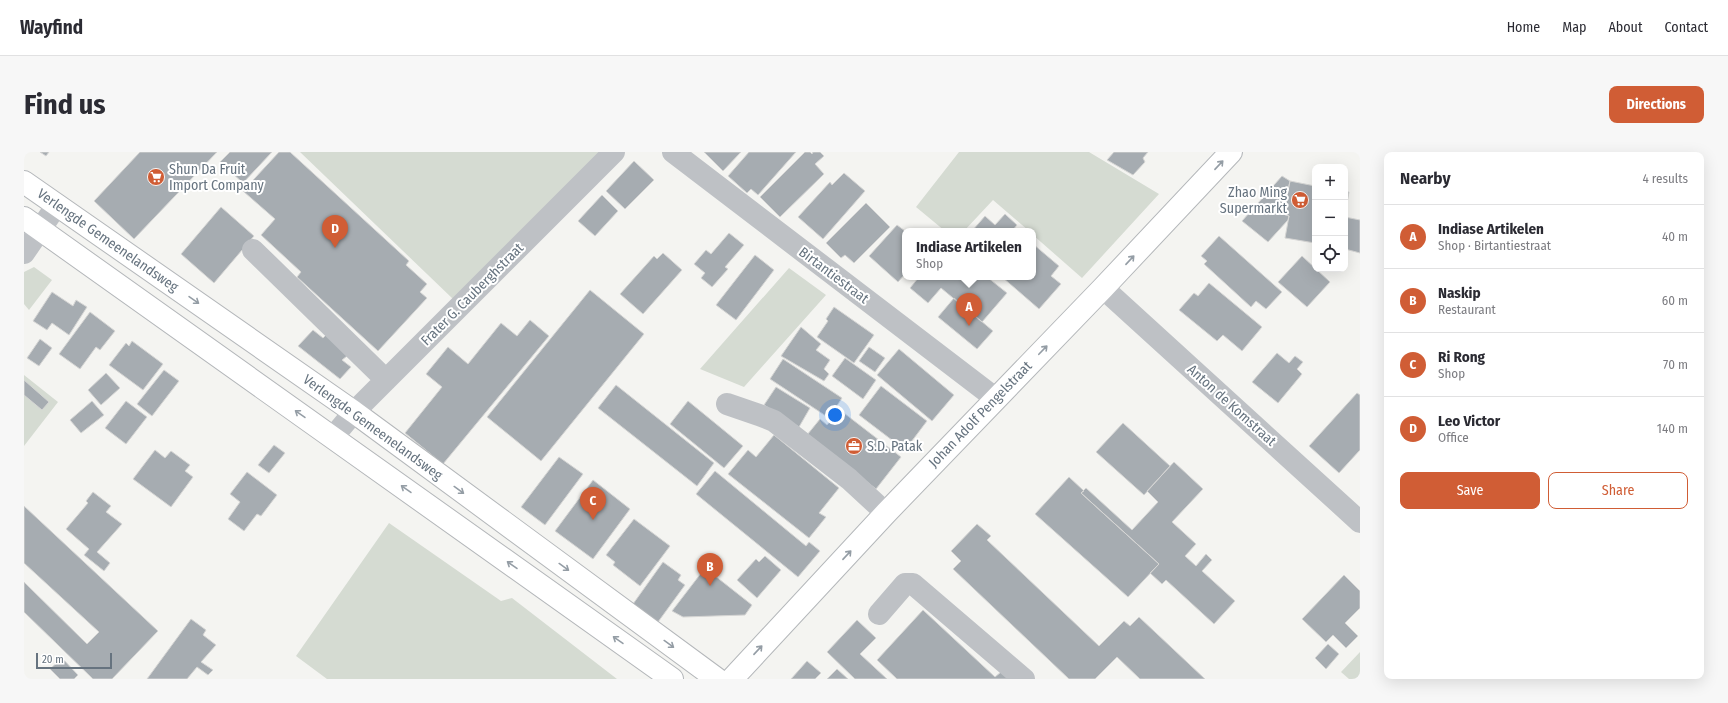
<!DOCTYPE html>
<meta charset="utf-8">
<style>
:root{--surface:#fff;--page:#f7f7f7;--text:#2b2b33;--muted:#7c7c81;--line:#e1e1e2;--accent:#d05d35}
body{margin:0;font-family:"Fira Sans Condensed",sans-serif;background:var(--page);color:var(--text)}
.controls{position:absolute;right:12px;top:12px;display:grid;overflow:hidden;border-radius:8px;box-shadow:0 4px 16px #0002}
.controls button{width:36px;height:36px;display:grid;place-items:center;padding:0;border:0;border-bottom:1px solid var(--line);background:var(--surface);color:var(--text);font:20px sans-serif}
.scale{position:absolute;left:12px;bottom:10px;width:76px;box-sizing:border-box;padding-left:4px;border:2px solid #66737f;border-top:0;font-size:11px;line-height:14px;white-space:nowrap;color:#66737f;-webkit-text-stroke:3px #fff;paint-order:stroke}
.you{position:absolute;left:811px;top:263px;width:14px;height:14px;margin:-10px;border:3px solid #fff;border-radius:50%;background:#1a73e8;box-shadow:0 0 0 6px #1a73e833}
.badge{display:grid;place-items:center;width:26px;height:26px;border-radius:50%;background:var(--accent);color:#fff;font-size:13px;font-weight:700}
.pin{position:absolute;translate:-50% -33px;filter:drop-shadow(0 1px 2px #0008)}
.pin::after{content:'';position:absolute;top:21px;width:14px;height:12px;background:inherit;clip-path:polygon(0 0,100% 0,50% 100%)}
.popup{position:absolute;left:878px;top:76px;width:134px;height:52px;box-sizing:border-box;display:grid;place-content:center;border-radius:8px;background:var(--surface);filter:drop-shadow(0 1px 3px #0005);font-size:13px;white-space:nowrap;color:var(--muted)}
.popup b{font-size:15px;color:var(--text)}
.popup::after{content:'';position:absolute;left:50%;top:100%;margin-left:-8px;border:8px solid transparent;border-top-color:var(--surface)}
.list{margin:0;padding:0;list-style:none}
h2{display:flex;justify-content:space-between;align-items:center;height:52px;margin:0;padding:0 16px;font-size:17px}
h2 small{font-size:13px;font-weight:400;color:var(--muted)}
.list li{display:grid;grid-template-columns:26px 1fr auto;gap:12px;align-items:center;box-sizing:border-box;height:64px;padding:0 16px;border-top:1px solid var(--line)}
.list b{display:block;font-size:15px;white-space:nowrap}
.list p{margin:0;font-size:13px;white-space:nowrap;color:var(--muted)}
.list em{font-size:13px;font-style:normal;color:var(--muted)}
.actions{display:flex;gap:8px;padding:12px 16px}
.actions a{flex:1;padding:9px 0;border:1px solid var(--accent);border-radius:8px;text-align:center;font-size:14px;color:var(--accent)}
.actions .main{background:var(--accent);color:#fff}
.icon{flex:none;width:22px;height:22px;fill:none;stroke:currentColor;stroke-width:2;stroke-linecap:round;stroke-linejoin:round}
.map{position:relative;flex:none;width:1336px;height:527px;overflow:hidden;border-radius:8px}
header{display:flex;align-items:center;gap:24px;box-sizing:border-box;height:56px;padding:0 20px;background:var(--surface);border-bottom:1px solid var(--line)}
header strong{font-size:19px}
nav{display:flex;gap:22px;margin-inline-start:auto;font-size:14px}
.intro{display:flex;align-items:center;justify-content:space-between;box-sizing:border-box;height:96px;padding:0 24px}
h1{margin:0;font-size:28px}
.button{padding:10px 18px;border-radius:8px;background:var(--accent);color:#fff;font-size:14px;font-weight:700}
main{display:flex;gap:24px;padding:0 24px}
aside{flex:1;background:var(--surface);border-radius:8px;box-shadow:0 4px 16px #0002}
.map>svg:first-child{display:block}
.green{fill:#d5dbd2}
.building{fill:#a6acb1;stroke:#d5d5d4}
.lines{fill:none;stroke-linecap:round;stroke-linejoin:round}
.major-casing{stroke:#b4b7ba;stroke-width:24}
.minor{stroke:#bec1c5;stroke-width:22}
.major{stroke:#fff;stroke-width:22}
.oneway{stroke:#949da5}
.labels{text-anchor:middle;stroke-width:4;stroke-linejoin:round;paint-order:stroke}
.poi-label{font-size:14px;fill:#66737f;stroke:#fff;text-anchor:start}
.street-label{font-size:14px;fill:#66737f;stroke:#fff}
</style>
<header>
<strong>Wayfind</strong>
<nav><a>Home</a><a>Map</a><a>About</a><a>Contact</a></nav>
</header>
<div class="intro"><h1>Find us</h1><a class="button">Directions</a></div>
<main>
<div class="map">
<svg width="1336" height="527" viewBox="0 0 1336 527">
<rect width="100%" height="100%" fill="#f4f4f1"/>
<!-- green -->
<path class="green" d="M 276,0 L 576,0 L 429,147 Z
M 935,0 L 1065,0 L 1135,42 L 1058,126 L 1009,83 L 1009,79 L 1005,79 L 969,48 L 940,79 L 921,79 L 892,55 Z
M 10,115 L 28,128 L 5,158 L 0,152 L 0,120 Z
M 765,116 L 802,143 L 720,235 L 676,217 Z
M 0,223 L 34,250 L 0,294 Z
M 365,371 L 477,449 L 488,446 L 593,527 L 303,527 L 272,504 Z
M 1336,500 L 1336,527 L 1325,527 L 1317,520 Z"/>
<!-- building -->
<path class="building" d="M 16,0 L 25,0 L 22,4 Z
M 116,0 L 193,0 L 110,87 L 70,49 Z
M 206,0 L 248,0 L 219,31 L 196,10 Z
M 255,0 L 266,0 L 385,109 L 382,113 L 403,132 L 396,140 L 403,146 L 354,199 L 273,125 L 277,120 L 237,83 L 251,67 L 219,39 Z
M 680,0 L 717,0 L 699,19 Z
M 725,0 L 772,0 L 734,43 L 727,37 L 723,41 L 704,24 Z
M 781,0 L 786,0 L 788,2 L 789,0 L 796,0 L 800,4 L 791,12 L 800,22 L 756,65 L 736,45 Z
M 1090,0 L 1124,0 L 1119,6 L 1121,10 L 1109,23 L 1083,8 Z
M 610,9 L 630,28 L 601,57 L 582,39 Z
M 820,21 L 841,39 L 799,87 L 774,65 L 806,30 L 808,33 Z
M 1258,24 L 1266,29 L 1259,62 L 1265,64 L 1264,68 L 1244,90 L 1218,69 Z
M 1266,29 L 1291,34 L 1291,91 L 1261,86 L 1265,64 L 1259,62 Z
M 1321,40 L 1325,40 L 1321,63 Z
M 578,43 L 594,59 L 571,84 L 554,69 Z
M 842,51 L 866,75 L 830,111 L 821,103 L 817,106 L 802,91 Z
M 197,55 L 230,84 L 190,131 L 157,102 Z
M 981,62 L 993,73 L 988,79 L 948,79 L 961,64 L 971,73 Z
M 1321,65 L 1336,68 L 1336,101 L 1321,97 Z
M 873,73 L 881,79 L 881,122 L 874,130 L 845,104 Z
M 705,81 L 720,93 L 701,115 L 704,117 L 688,135 L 677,126 L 681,121 L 670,112 L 682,98 L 687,102 Z
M 1195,84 L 1258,140 L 1242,157 L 1232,149 L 1227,155 L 1180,112 L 1183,109 L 1177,104 Z
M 1009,92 L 1035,114 L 1027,124 L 1037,132 L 1015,157 L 978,125 L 1009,125 Z
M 639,101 L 658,118 L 619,162 L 596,142 L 630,104 L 633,107 Z
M 731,103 L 750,118 L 712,168 L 692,153 Z
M 1278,104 L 1306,130 L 1283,155 L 1254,130 Z
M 895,125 L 910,125 L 913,128 L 915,125 L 963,125 L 983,141 L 958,170 L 917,136 L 904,151 L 886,136 Z
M 1185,131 L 1238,175 L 1218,199 L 1199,183 L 1193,189 L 1155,158 L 1170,141 L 1174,144 Z
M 566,138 L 620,182 L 517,309 L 463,265 Z
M 28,140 L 49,154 L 52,148 L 63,155 L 45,183 L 28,171 L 23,178 L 9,169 Z
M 930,146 L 969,179 L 953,197 L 914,165 Z
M 810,155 L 850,183 L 830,211 L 793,185 L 804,169 L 802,167 Z
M 66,160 L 91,179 L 76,198 L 72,195 L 56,217 L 35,202 Z
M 506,168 L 525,184 L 419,312 L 381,281 L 418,235 L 402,222 L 424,195 L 444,212 L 477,171 L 493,184 Z
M 777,175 L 797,192 L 792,198 L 806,208 L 800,217 L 805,222 L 800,229 L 757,204 Z
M 289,178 L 299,186 L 302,183 L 323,204 L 318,208 L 327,215 L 316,227 L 274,194 Z
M 16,187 L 28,196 L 15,214 L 3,206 Z
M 108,189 L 139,212 L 119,238 L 85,213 L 102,191 L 105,194 Z
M 845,195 L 861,206 L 851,220 L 835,209 Z
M 875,197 L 930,243 L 908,269 L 853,223 Z
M 1253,201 L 1265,211 L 1271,204 L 1279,210 L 1273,217 L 1278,222 L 1254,251 L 1228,230 Z
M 821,206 L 852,228 L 839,247 L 808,224 Z
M 759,207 L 818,246 L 805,266 L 746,227 Z
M 140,218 L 155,229 L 128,264 L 113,252 Z
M 82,221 L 96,236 L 77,253 L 64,238 Z
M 0,228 L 25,250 L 18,258 L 0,243 Z
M 592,233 L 690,311 L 673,334 L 574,256 Z
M 857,234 L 903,269 L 881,298 L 835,263 Z
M 752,235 L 786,256 L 775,275 L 740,253 Z
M 1333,241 L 1336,243 L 1336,298 L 1315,321 L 1285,294 Z
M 68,249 L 80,263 L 57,281 L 46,268 Z
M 102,249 L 123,265 L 102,292 L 81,276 Z
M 664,249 L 719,294 L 700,316 L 646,272 Z
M 816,258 L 877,305 L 852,337 L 783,283 L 796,267 L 803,273 Z
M 1099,271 L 1146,314 L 1120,343 L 1072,300 Z
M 750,283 L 815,336 L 795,361 L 802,365 L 785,386 L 704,322 L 724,298 L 732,305 Z
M 250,293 L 261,301 L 245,321 L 234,313 Z
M 131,298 L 141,306 L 147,299 L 166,313 L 161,319 L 169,325 L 147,355 L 109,327 Z
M 535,305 L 559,322 L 521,373 L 497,355 Z
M 1150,310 L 1179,337 L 1148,370 L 1172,392 L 1161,404 L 1172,414 L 1182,402 L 1188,408 L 1178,419 L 1211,449 L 1190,472 L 1142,428 L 1138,432 L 1126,421 L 1135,412 L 1057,341 L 1062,336 L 1108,378 L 1134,350 L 1123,339 Z
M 691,319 L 782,394 L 785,390 L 796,399 L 774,425 L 672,342 Z
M 223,320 L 253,343 L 237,364 L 233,362 L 220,379 L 204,367 L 216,350 L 206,342 Z
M 1045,325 L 1060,339 L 1057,341 L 1135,412 L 1104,445 L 1011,362 Z
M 569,328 L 606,357 L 569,407 L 531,379 Z
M 69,340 L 87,354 L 82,360 L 98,372 L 73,400 L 86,411 L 80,419 L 60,403 L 65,397 L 42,377 L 64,351 L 62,349 Z
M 0,354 L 134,479 L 88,527 L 69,527 L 0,460 L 0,430 L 63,492 L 75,480 L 0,411 Z
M 610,367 L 646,394 L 616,434 L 589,413 L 591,410 L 582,403 Z
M 953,372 L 967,384 L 963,388 L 1075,494 L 1100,469 L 1106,474 L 1115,465 L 1181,527 L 1116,527 L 1093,505 L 1071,527 L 1045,527 L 929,417 L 937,409 L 927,399 Z
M 741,404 L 757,418 L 733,446 L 713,428 L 732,407 L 735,410 Z
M 639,410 L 657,423 L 654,428 L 661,433 L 634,470 L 609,452 Z
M 681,416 L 728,453 L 721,463 L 659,465 L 648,459 Z
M 1320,423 L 1336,439 L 1336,456 L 1321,471 L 1334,484 L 1322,496 L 1309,483 L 1302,490 L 1278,467 Z
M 899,458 L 971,525 L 977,520 L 984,527 L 873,527 L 853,508 Z
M 167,467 L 182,478 L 179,483 L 192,493 L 177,510 L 189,518 L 184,523 L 173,515 L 163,527 L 123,527 Z
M 833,468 L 852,486 L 836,502 L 863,527 L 831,527 L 803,500 Z
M 1304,492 L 1315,502 L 1302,517 L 1291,506 Z
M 38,506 L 54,523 L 50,527 L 36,527 L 26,517 Z
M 783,509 L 797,521 L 791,527 L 767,527 Z
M 813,517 L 824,527 L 803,527 Z"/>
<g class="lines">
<!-- major casing -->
<g class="major-casing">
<path id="major" d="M 0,30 L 330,260 L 693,527
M 0,66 L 648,527
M 708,527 L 862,361 L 1079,136 L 1207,0"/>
</g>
<!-- minor -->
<path class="minor" d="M 649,0 L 971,246
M 229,98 L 362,228
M 0,101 L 33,53
M 1079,136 L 1336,370
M 703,252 L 735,263 L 750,269 L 825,327 L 862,361
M 309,285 L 330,260 L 590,0
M 855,462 L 881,432 L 889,432 L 1000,527"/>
<!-- major -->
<use href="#major" class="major"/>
</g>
<!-- one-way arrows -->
<defs><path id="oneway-shaft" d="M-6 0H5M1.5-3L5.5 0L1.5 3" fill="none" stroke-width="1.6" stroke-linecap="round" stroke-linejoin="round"/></defs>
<g class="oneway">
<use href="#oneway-shaft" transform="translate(1195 13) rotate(-47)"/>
<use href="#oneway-shaft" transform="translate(1106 108) rotate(-47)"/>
<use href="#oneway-shaft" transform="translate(170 148) rotate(35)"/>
<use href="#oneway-shaft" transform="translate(1019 198) rotate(-46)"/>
<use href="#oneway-shaft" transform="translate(276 262) rotate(-145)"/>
<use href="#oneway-shaft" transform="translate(382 337) rotate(-145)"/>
<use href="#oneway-shaft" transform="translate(435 338) rotate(36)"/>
<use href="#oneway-shaft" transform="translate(823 403) rotate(-47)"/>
<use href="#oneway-shaft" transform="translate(488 413) rotate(-145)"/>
<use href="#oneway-shaft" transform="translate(540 415) rotate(36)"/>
<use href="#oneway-shaft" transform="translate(594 488) rotate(-145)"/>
<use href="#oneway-shaft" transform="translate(645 492) rotate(36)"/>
<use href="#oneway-shaft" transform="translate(734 498) rotate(-47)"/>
</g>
<!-- icons -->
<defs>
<g id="supermarket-disc" transform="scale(0.9)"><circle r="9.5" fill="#d05d35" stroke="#fff"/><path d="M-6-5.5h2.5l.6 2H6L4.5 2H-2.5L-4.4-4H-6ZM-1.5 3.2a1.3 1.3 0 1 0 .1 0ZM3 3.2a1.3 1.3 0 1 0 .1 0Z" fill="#fff"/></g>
<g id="office-disc" transform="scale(0.9)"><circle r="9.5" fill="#d05d35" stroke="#fff"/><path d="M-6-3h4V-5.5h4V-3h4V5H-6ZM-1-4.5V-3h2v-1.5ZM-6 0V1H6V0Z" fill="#fff"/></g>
</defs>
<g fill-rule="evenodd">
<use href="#supermarket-disc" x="132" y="25"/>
<use href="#supermarket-disc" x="1276" y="48"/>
<use href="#office-disc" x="830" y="294"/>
</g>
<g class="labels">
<!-- poi labels -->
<g class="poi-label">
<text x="145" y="22">Shun Da Fruit<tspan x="145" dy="16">Import Company</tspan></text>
<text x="1263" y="45" text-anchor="end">Zhao Ming<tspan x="1263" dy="16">Supermarkt</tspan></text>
<text x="843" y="299">S.D. Patak</text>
</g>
<!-- street labels -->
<g class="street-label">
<text transform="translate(84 88) rotate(35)" y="5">Verlengde Gemeenelandsweg</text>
<text transform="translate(810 123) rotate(37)" y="5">Birtantiestraat</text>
<text transform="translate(448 142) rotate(-45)" y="5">Frater G. Cauberghstraat</text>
<text transform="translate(1208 253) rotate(42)" y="5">Anton de Komstraat</text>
<text transform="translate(956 262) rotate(-46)" y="5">Johan Adolf Pengelstraat</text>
<text transform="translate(349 275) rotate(36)" y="5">Verlengde Gemeenelandsweg</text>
</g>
</g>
</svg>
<div class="controls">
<button>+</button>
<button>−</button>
<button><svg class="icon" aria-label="locate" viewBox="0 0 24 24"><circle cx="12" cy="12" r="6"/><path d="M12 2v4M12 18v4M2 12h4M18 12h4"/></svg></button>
</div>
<div class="scale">20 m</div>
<div class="you"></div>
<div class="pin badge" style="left:945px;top:174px">A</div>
<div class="popup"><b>Indiase Artikelen</b>Shop</div>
<div class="pin badge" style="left:686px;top:434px">B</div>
<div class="pin badge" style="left:569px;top:368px">C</div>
<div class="pin badge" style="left:311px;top:96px">D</div>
</div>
<aside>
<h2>Nearby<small>4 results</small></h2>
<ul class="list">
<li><span class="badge">A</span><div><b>Indiase Artikelen</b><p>Shop · Birtantiestraat</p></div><em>40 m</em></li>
<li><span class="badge">B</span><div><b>Naskip</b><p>Restaurant</p></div><em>60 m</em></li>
<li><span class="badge">C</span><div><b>Ri Rong</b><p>Shop</p></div><em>70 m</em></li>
<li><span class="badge">D</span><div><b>Leo Victor</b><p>Office</p></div><em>140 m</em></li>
</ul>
<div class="actions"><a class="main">Save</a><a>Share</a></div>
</aside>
</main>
